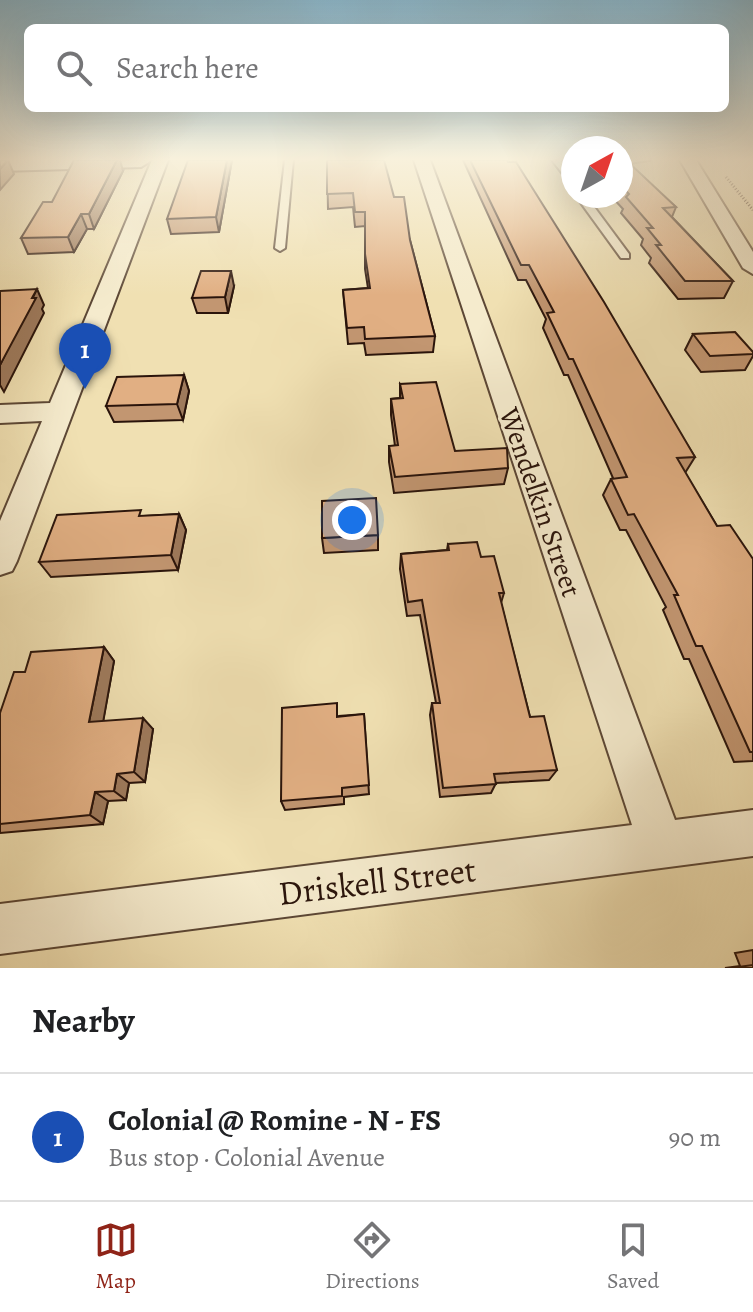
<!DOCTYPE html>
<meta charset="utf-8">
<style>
:root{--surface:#fff;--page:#f2f2f2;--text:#202124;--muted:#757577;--line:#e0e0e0;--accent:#8f2418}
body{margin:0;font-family:Alegreya,serif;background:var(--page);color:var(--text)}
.compass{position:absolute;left:561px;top:136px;width:72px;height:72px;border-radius:50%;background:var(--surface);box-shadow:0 8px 32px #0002;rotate:40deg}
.you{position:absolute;left:352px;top:520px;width:28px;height:28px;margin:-20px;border:6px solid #fff;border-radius:50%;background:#1a73e8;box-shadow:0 0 0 12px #1a73e833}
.badge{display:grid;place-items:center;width:52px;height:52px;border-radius:50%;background:var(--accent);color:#fff;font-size:26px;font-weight:700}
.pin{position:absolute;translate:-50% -66px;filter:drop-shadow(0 2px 4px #0008)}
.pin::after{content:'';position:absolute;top:42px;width:28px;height:24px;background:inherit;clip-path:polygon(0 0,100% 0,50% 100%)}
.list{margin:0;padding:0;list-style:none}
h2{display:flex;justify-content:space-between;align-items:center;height:104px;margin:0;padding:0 32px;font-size:34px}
h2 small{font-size:26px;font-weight:400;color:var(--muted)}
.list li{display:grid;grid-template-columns:52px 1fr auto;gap:24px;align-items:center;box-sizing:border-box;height:128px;padding:0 32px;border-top:2px solid var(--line)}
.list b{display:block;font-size:30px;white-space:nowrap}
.list p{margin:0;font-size:26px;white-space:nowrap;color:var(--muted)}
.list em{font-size:26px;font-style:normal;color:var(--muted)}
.icon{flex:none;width:44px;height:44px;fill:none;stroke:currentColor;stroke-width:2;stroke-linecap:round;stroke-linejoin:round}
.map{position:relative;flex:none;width:753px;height:968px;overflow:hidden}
.search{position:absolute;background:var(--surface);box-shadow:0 8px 32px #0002;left:24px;right:24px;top:24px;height:88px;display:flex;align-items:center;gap:20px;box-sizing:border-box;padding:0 28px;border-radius:12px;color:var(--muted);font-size:30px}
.sheet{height:232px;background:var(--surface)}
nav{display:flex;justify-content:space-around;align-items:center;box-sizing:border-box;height:112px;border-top:2px solid var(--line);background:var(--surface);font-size:22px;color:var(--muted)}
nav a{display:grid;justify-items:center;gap:4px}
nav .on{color:var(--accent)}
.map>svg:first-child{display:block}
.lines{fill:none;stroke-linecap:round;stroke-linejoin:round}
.lane-casing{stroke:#5c4735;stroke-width:4}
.street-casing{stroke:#5c4735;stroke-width:4}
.secondary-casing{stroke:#2a140b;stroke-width:4}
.path{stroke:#2a140b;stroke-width:3;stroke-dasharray:1 2;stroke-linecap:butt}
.lane{fill:#f5ebcd;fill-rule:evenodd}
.street{fill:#f5ebcd;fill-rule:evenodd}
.secondary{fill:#f5ebcd;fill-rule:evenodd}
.wall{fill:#c29671;stroke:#2a140b;stroke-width:2}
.shaded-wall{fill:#9e7a5c;stroke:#2a140b;stroke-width:2}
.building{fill:#e1af83;stroke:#2a140b;stroke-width:2}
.labels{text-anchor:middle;stroke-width:6;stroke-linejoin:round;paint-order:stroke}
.street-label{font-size:28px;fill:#2a140b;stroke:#f5ebcd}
.near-street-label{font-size:34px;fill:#2a140b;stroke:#f5ebcd}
</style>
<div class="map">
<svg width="753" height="968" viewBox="0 0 753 968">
<rect width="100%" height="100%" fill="#f0e0b2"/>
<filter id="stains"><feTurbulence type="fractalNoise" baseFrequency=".0025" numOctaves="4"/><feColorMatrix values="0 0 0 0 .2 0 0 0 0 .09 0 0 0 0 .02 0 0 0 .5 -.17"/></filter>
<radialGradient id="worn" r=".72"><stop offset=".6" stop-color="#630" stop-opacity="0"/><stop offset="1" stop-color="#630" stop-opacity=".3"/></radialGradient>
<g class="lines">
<!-- lane casing -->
<g class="lane-casing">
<path id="lane" d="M 285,160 L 293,160 L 285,248 L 280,251 L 275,248 Z
M 552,160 L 560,160 L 573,178 L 573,187 Z
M 569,160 L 573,160 L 573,165 L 569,164 Z
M 621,160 L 650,160 L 621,164 Z
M 576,196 L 586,196 L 629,254 L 629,258 L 621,258 Z"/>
</g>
<!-- street casing -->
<g class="street-casing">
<path id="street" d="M 152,160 L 168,160 L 17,561 L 12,571 L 0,575 L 0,521 L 42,421 L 0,423 L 0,405 L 50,403 Z
M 414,160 L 430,160 L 675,820 L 753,810 L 753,856 L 0,954 L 0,904 L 632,825 Z
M 680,160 L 696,160 L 753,252 L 753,274 L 743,268 Z"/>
</g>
<!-- secondary casing -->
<g class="secondary-casing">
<path id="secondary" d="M 0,160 L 152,160 L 141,167 L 0,171 Z"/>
</g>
<!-- path -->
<path class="path" d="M 726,177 L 753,210"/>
<!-- lane -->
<use href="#lane" class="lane"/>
<!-- street -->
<use href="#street" class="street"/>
<!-- secondary -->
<use href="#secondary" class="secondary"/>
</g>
<!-- wall -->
<path class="wall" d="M 232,160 L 219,232 L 171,234 L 167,219 Z
M 327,160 L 394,197 L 410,240 L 435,336 L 433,352 L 366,355 L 364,343 L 348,344 L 343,290 L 368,288 L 365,269 L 365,226 L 355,227 L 353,207 L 328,209 Z
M 463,160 L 507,160 L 695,457 L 685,473 L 717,526 L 753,559 L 753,761 L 734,762 L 689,659 L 684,659 L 663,610 L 666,607 L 626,530 L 620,530 L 603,495 L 611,479 L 613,478 L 568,375 L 564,375 L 543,328 L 546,319 L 526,280 L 518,280 Z
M 621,160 L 676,207 L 672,217 L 733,281 L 724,298 L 678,299 L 649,263 L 651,258 L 641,245 L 643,239 L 621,213 L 623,209 L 611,196 L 621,196 Z
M 123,171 L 94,229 L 87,229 L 74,252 L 28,254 L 21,238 L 52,202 Z
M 234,286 L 228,313 L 197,313 L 192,298 Z
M 693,334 L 753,352 L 753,356 L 745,370 L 701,372 L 685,350 Z
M 184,375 L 189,391 L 183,420 L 114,422 L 106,406 Z
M 400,384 L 455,451 L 508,468 L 504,484 L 394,493 L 389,462 L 389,446 L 395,446 L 391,415 L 391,399 L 400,398 Z
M 179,514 L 186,530 L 178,570 L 51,577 L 39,562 L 144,516 Z
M 378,535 L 378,550 L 324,553 L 322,538 Z
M 448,544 L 481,557 L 504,593 L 501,603 L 530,717 L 557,770 L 549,780 L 496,783 L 491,793 L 440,797 L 430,715 L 432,703 L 436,703 L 420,615 L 407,616 L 400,569 L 401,554 L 447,550 Z
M 104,647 L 114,661 L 103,721 L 153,729 L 145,782 L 129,783 L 126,800 L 108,801 L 103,824 L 0,833 L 0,713 L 25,672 Z
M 364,714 L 369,794 L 344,797 L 344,804 L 285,810 L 281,801 L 339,716 Z
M 753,950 L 753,968 L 725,968 L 740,966 L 735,953 Z"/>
<!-- shaded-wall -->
<path class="shaded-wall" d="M 8,160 L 14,174 L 0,190 L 0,169 Z
M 117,160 L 120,160 L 123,171 L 94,229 L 89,214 Z
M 227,160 L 232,160 L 219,232 L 216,217 Z
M 81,214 L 87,229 L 74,252 L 68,237 Z
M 231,271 L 234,286 L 228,313 L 225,297 Z
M 37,289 L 44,305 L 42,309 L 44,313 L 4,392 L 0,385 L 0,365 Z
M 184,375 L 189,391 L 183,420 L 177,404 Z
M 179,514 L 186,530 L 178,570 L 171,555 Z
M 104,647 L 114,661 L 101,734 L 89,722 Z
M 143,718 L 153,729 L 145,782 L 134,772 Z
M 117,774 L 129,783 L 126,800 L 114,791 Z
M 95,792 L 108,801 L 103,824 L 90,815 Z"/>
<!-- building -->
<path class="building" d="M 0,160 L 8,160 L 0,169 Z
M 74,160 L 117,160 L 89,214 L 81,214 L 68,237 L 21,238 L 43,202 L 52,202 Z
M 188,160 L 227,160 L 216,217 L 167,219 Z
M 327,160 L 384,160 L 394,197 L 404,197 L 410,240 L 435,336 L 365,339 L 364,327 L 347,328 L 343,290 L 370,288 L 365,254 L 365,212 L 355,212 L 353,193 L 327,194 Z
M 470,160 L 507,160 L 508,162 L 516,162 L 604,302 L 695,457 L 677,458 L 717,526 L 730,525 L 753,559 L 753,752 L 750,752 L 702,646 L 696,646 L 674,595 L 678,595 L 634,514 L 628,515 L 611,479 L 627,477 L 573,359 L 569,359 L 547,313 L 554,312 L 529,265 L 521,265 Z
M 621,160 L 626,160 L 676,207 L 663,208 L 733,281 L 685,281 L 656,245 L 661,245 L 647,228 L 653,228 L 626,197 L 629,194 L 621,186 Z
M 201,271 L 231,271 L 225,297 L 192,298 Z
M 37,289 L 32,298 L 36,298 L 0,365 L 0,291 Z
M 735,332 L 753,352 L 753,354 L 710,356 L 693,334 Z
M 184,375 L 177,404 L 106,406 L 117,377 Z
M 436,382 L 455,451 L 507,448 L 508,468 L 395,477 L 389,446 L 398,445 L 391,399 L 403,398 L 400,384 Z
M 376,498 L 378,535 L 322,538 L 322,501 Z
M 141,510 L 139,516 L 179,514 L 171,555 L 39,562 L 57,515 Z
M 477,542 L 481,557 L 494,556 L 504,593 L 499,593 L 530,717 L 544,716 L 557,770 L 494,774 L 496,784 L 443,788 L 432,703 L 440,703 L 422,600 L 408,602 L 401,554 L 449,550 L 448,544 Z
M 104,647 L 89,722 L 143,718 L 134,772 L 117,774 L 114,791 L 95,792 L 90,815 L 0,824 L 0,713 L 14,672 L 25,672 L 31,652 Z
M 337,703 L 337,717 L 364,714 L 369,785 L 342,788 L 342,796 L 281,801 L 282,708 Z
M 753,965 L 753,968 L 731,968 Z"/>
<!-- sky -->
<linearGradient id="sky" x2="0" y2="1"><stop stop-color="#89b8cf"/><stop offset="0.54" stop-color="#f8f1dc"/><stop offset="1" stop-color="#f8f1dc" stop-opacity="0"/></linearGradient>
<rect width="753" height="295" fill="url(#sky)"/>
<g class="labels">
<!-- street labels -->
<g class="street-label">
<text transform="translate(541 502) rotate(71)" y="10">Wendelkin Street</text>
</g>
<!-- near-street labels -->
<g class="near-street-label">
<text transform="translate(377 881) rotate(-7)" y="12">Driskell Street</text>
</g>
</g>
<rect width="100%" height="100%" filter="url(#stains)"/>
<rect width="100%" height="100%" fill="url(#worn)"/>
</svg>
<svg class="compass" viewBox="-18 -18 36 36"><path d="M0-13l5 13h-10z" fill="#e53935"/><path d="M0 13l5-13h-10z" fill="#757577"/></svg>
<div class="you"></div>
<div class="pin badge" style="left:85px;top:389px;background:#1a4fb4">1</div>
<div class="search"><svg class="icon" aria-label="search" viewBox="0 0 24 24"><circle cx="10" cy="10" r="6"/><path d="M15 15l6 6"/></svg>Search here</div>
</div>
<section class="sheet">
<h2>Nearby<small></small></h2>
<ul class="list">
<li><span class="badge" style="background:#1a4fb4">1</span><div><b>Colonial @ Romine - N - FS</b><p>Bus stop · Colonial Avenue</p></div><em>90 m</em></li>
</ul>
</section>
<nav>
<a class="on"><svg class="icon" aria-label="map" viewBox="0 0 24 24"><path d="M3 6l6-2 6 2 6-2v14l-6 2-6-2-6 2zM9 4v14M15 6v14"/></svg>Map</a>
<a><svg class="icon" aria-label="directions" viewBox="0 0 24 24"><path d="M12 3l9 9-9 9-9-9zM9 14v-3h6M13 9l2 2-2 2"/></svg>Directions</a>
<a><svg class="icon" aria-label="saved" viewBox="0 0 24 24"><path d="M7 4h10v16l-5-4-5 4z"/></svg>Saved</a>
</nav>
